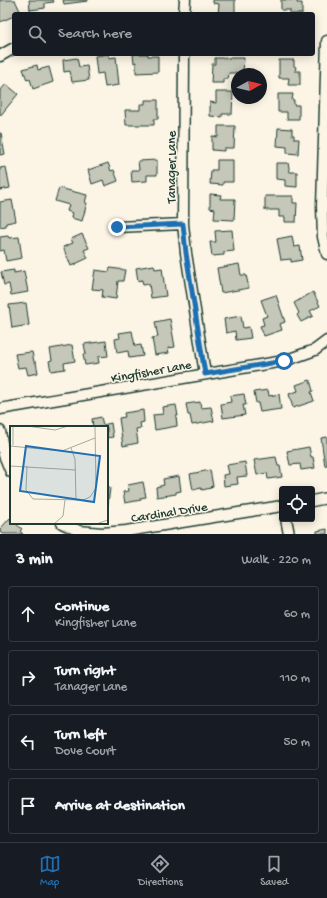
<!DOCTYPE html>
<meta charset="utf-8">
<style>
:root{--surface:#171b24;--page:#242831;--text:#f1f3f6;--muted:#9ea1a6;--line:#363941;--accent:#1f6fb2}
body{margin:0;font-family:"Gochi Hand",sans-serif;background:var(--page);color:var(--text)}
.controls{position:absolute;right:12px;bottom:12px;display:grid;overflow:hidden;border-radius:4px;box-shadow:0 2px 10px #0003}
.controls button{width:36px;height:36px;display:grid;place-items:center;padding:0;border:0;border-bottom:1px solid var(--line);background:var(--surface);color:var(--text);font:20px sans-serif}
.compass{position:absolute;left:231px;top:68px;width:36px;height:36px;border-radius:50%;background:var(--surface);box-shadow:0 2px 10px #0003;rotate:82deg}
.stop{position:absolute;width:12px;height:12px;margin:-9px;border:3px solid #1f6fb2;border-radius:50%;background:#fff}
.stop.end{background:#1f6fb2;border-color:#fff;box-shadow:0 1px 4px #0008}
.list{margin:0;padding:0;list-style:none}
h2{display:flex;justify-content:space-between;align-items:center;height:52px;margin:0;padding:0 16px;font-size:17px}
h2 small{font-size:13px;font-weight:400;color:var(--muted)}
.list li{display:grid;grid-template-columns:26px 1fr auto;gap:12px;align-items:center;box-sizing:border-box;height:56px;margin:0 8px 8px;padding:0 8px;border:1px solid var(--line);border-radius:4px}
.list b{display:block;font-size:15px;white-space:nowrap}
.list p{margin:0;font-size:13px;white-space:nowrap;color:var(--muted)}
.list em{font-size:13px;font-style:normal;color:var(--muted)}
.icon{flex:none;width:22px;height:22px;fill:none;stroke:currentColor;stroke-width:2;stroke-linecap:round;stroke-linejoin:round}
.map{position:relative;flex:none;width:327px;height:534px;overflow:hidden}
.search{position:absolute;background:var(--surface);box-shadow:0 2px 10px #0003;left:12px;right:12px;top:12px;height:44px;display:flex;align-items:center;gap:10px;box-sizing:border-box;padding:0 14px;border-radius:4px;color:var(--muted);font-size:15px}
.sheet{height:308px;background:var(--surface)}
nav{display:flex;justify-content:space-around;align-items:center;box-sizing:border-box;height:56px;border-top:1px solid var(--line);background:var(--surface);font-size:11px;color:var(--muted)}
nav a{display:grid;justify-items:center;gap:2px}
nav .on{color:var(--accent)}
.map>svg:first-child{display:block}
.building{fill:#c5c7b9;stroke:#1f3d34}
.lines{fill:none;stroke-linecap:round;stroke-linejoin:round}
.minor-casing{stroke:#1f3d34;stroke-width:13}
.minor{stroke:#fcf5e5;stroke-width:10}
.route{stroke:#1f6fb2;stroke-width:5}
.labels{text-anchor:middle;stroke-width:3;stroke-linejoin:round;paint-order:stroke}
.street-label{font-size:13px;fill:#1f3d34;stroke:#fcf5e5}
.inset-road{fill:none;stroke:#a4ab9e;stroke-width:1}
.view{fill:#1f6fb2;fill-opacity:0.15;stroke:#1f6fb2;stroke-width:2}
.inset-edge{fill:none;stroke:#1f3d34;stroke-width:2}
</style>
<div class="map">
<svg width="327" height="534" viewBox="0 0 327 534">
<rect width="100%" height="100%" fill="#fcf5e5"/>
<filter id="ink" filterUnits="userSpaceOnUse"><feTurbulence type="fractalNoise" baseFrequency=".025" numOctaves="2"/><feDisplacementMap in="SourceGraphic" scale="8" xChannelSelector="R" yChannelSelector="G"/><feConvolveMatrix kernelMatrix="1 2 1 2 8 2 1 2 1" color-interpolation-filters="sRGB"/></filter>
<g filter="url(#ink)">
<!-- building -->
<path class="building" d="M 0,0 L 15,0 L 20,11 L 13,14 L 14,16 L 0,22 Z
M 29,0 L 53,0 L 54,2 L 45,3 L 45,8 L 30,10 Z
M 63,0 L 88,0 L 88,1 L 64,4 Z
M 213,0 L 235,0 L 235,14 L 218,14 L 219,4 L 213,3 Z
M 281,0 L 297,0 L 297,3 L 302,3 L 302,14 L 290,14 L 290,10 L 281,10 Z
M 109,54 L 109,58 L 116,57 L 119,85 L 105,87 L 103,73 L 97,74 L 95,56 Z
M 133,54 L 148,54 L 148,56 L 158,56 L 158,72 L 136,73 L 136,62 L 134,63 Z
M 77,58 L 79,67 L 87,66 L 89,80 L 72,82 L 70,71 L 64,72 L 63,60 Z
M 215,58 L 244,58 L 243,73 L 229,73 L 228,79 L 223,79 L 223,83 L 211,83 L 212,64 L 215,64 Z
M 279,60 L 294,60 L 294,66 L 296,67 L 295,71 L 300,71 L 300,85 L 288,85 L 289,78 L 279,78 Z
M 37,65 L 38,70 L 49,67 L 53,82 L 33,89 L 30,79 L 27,80 L 23,69 Z
M 6,84 L 18,94 L 0,116 L 0,91 Z
M 216,92 L 233,92 L 232,114 L 222,114 L 222,117 L 210,116 L 210,102 L 216,103 Z
M 278,94 L 293,94 L 292,100 L 294,100 L 294,105 L 299,105 L 299,119 L 287,119 L 287,112 L 278,112 Z
M 145,100 L 158,100 L 158,119 L 154,119 L 154,125 L 126,125 L 125,110 L 140,110 L 140,104 L 145,104 Z
M 218,126 L 235,126 L 234,148 L 224,148 L 224,151 L 212,150 L 212,136 L 218,137 Z
M 278,128 L 292,129 L 292,135 L 294,135 L 294,139 L 299,139 L 298,154 L 287,153 L 287,147 L 277,146 Z
M 0,133 L 1,133 L 5,154 L 0,155 Z
M 157,160 L 157,175 L 147,175 L 147,181 L 132,182 L 131,170 L 139,170 L 138,161 Z
M 217,160 L 233,160 L 233,182 L 223,182 L 223,185 L 210,184 L 211,170 L 217,170 Z
M 108,163 L 111,171 L 114,170 L 118,181 L 105,186 L 103,180 L 92,184 L 88,170 Z
M 276,163 L 288,163 L 290,172 L 297,172 L 297,187 L 285,186 L 285,180 L 276,179 Z
M 6,167 L 10,188 L 0,190 L 0,168 Z
M 59,188 L 87,195 L 85,203 L 87,203 L 82,221 L 71,218 L 72,213 L 67,211 L 69,205 L 55,201 Z
M 210,194 L 221,195 L 220,199 L 235,199 L 234,220 L 214,219 L 215,209 L 210,208 Z
M 265,196 L 293,196 L 293,203 L 297,203 L 296,222 L 285,222 L 285,217 L 279,217 L 279,210 L 265,210 Z
M 12,200 L 16,221 L 6,223 L 6,226 L 0,227 L 0,202 Z
M 232,230 L 234,251 L 224,252 L 224,255 L 212,256 L 210,242 L 216,242 L 215,231 Z
M 82,234 L 89,248 L 84,250 L 88,258 L 71,266 L 63,247 L 73,243 L 71,239 Z
M 8,236 L 9,238 L 19,237 L 22,258 L 6,261 L 4,250 L 0,251 L 0,237 Z
M 292,236 L 294,247 L 300,246 L 302,260 L 291,262 L 291,259 L 281,260 L 277,239 Z
M 239,264 L 241,275 L 246,275 L 249,288 L 221,293 L 217,268 Z
M 154,265 L 155,269 L 162,268 L 166,296 L 151,298 L 149,284 L 143,285 L 142,280 L 138,281 L 136,268 Z
M 110,268 L 125,270 L 123,281 L 118,281 L 116,299 L 102,297 L 103,290 L 92,289 L 95,270 L 109,272 Z
M 14,270 L 14,273 L 24,271 L 28,292 L 11,295 L 9,284 L 4,285 L 1,272 Z
M 313,292 L 320,306 L 310,311 L 313,316 L 301,322 L 297,315 L 299,313 L 294,303 Z
M 276,295 L 285,322 L 280,324 L 282,330 L 264,336 L 260,326 L 264,325 L 262,318 L 267,316 L 261,300 Z
M 26,303 L 29,325 L 12,328 L 9,305 Z
M 241,316 L 243,328 L 249,327 L 251,338 L 236,340 L 235,331 L 226,333 L 224,319 Z
M 170,319 L 175,347 L 168,348 L 169,353 L 155,355 L 152,338 L 158,337 L 155,322 Z
M 132,331 L 135,346 L 141,345 L 143,356 L 129,358 L 128,351 L 117,353 L 115,339 L 120,338 L 119,333 Z
M 106,341 L 108,356 L 98,357 L 99,363 L 85,365 L 83,354 L 86,354 L 84,344 Z
M 72,345 L 75,361 L 64,363 L 65,369 L 51,371 L 49,361 L 52,360 L 50,349 Z
M 32,352 L 34,362 L 36,362 L 38,373 L 28,375 L 26,367 L 18,368 L 15,354 Z
M 310,380 L 313,391 L 311,392 L 314,401 L 293,408 L 289,394 L 298,391 L 296,385 Z
M 268,390 L 269,396 L 279,394 L 281,409 L 260,412 L 258,403 L 256,403 L 254,392 Z
M 244,394 L 246,405 L 243,405 L 245,415 L 223,418 L 221,404 L 231,402 L 230,396 Z
M 200,402 L 201,408 L 211,407 L 214,421 L 192,425 L 190,415 L 188,415 L 186,404 Z
M 176,405 L 178,416 L 176,416 L 177,426 L 155,430 L 153,415 L 163,414 L 162,407 Z
M 143,410 L 144,422 L 140,423 L 141,428 L 136,429 L 138,443 L 123,446 L 119,418 L 125,417 L 124,413 Z
M 101,417 L 103,425 L 111,423 L 113,437 L 107,438 L 107,427 L 93,427 L 92,419 Z
M 327,437 L 327,465 L 325,466 L 321,438 Z
M 309,447 L 311,457 L 313,457 L 315,468 L 301,470 L 300,464 L 290,465 L 287,451 Z
M 276,457 L 278,466 L 280,466 L 282,477 L 268,479 L 267,473 L 257,475 L 254,460 Z
M 245,462 L 247,476 L 237,477 L 238,484 L 224,486 L 223,475 L 229,474 L 227,465 Z
M 210,470 L 213,486 L 210,487 L 211,488 L 202,490 L 201,488 L 193,490 L 190,474 Z
M 179,476 L 181,491 L 176,492 L 176,494 L 157,497 L 156,487 L 164,485 L 163,479 Z
M 143,482 L 146,497 L 140,498 L 141,500 L 125,503 L 123,492 L 129,491 L 128,485 Z
M 107,488 L 110,488 L 108,504 L 107,504 Z
M 10,518 L 11,519 L 11,523 L 15,523 L 22,529 L 20,531 L 23,534 L 3,534 L 0,531 L 0,529 Z
M 327,529 L 327,534 L 317,534 L 317,531 Z"/>
<g class="lines">
<!-- minor casing -->
<g class="minor-casing">
<path id="minor" d="M 184,14 L 185,0
M 327,41 L 322,206 L 323,237 L 327,254
M 184,54 L 183,224 L 186,253 L 205,374
M 0,56 L 14,48
M 117,227 L 183,224
M 0,409 L 284,361 L 315,350 L 327,341
M 0,431 L 4,455 L 11,472
M 312,501 L 327,498
M 286,519 L 289,534
M 62,523 L 79,531 L 102,533 L 126,531 L 282,506"/>
</g>
<!-- minor -->
<use href="#minor" class="minor"/>
</g>
</g>
<g class="lines" filter="url(#ink)">
<!-- route -->
<path class="route" d="M 117,227 L 183,224 L 186,253 L 205,374 L 284,361"/>
</g>
<g class="labels">
<!-- street labels -->
<g class="street-label">
<text transform="translate(170 167) rotate(-90)" y="5">Tanager Lane</text>
<text transform="translate(151 370) rotate(-10)" y="5">Kingfisher Lane</text>
<text transform="translate(169 511) rotate(-9)" y="5">Cardinal Drive</text>
</g>
</g>
<!-- overview -->
<g transform="translate(10 426)">
<rect width="98" height="98" fill="#fcf5e5"/>
<path class="inset-road" d="M 3,0 L 3,19M 17,0 L 45,4 L 58,0M 0,20 L 52,25 L 85,12M 61,22 L 65,33 L 66,74M 0,40 L 66,44M 17,40 L 16,64 L 23,73 L 73,74 L 80,71 L 86,62 L 85,0M 44,98 L 53,90 L 55,74M 86,98 L 98,94"/>
<path class="view" d="M 16,20 L 90,30 L 84,76 L 10,65 Z"/>
<rect width="98" height="98" class="inset-edge"/>
</g>
</svg>
<div class="controls">
<button><svg class="icon" aria-label="locate" viewBox="0 0 24 24"><circle cx="12" cy="12" r="6"/><path d="M12 2v4M12 18v4M2 12h4M18 12h4"/></svg></button>
</div>
<svg class="compass" viewBox="-18 -18 36 36"><path d="M0-13l5 13h-10z" fill="#e53935"/><path d="M0 13l5-13h-10z" fill="#9ea1a6"/></svg>
<div class="stop" style="left:284px;top:361px"></div>
<div class="stop end" style="left:117px;top:227px"></div>
<div class="search"><svg class="icon" aria-label="search" viewBox="0 0 24 24"><circle cx="10" cy="10" r="6"/><path d="M15 15l6 6"/></svg>Search here</div>
</div>
<section class="sheet">
<h2>3 min<small>Walk · 220 m</small></h2>
<ul class="list">
<li><svg class="icon" aria-label="ahead" viewBox="0 0 24 24"><path d="M12 20V5M6 11l6-6 6 6"/></svg><div><b>Continue</b><p>Kingfisher Lane</p></div><em>60 m</em></li>
<li><svg class="icon" aria-label="right" viewBox="0 0 24 24"><path d="M7 20v-9h11M14 6l5 5-5 5"/></svg><div><b>Turn right</b><p>Tanager Lane</p></div><em>110 m</em></li>
<li><svg class="icon" aria-label="left" viewBox="0 0 24 24"><path d="M17 20v-9H6M10 6l-5 5 5 5"/></svg><div><b>Turn left</b><p>Dove Court</p></div><em>50 m</em></li>
<li><svg class="icon" aria-label="arrive" viewBox="0 0 24 24"><path d="M6 21V4h12l-3 4 3 4H6"/></svg><div><b>Arrive at destination</b></div></li>
</ul>
</section>
<nav>
<a class="on"><svg class="icon" aria-label="map" viewBox="0 0 24 24"><path d="M3 6l6-2 6 2 6-2v14l-6 2-6-2-6 2zM9 4v14M15 6v14"/></svg>Map</a>
<a><svg class="icon" aria-label="directions" viewBox="0 0 24 24"><path d="M12 3l9 9-9 9-9-9zM9 14v-3h6M13 9l2 2-2 2"/></svg>Directions</a>
<a><svg class="icon" aria-label="saved" viewBox="0 0 24 24"><path d="M7 4h10v16l-5-4-5 4z"/></svg>Saved</a>
</nav>
